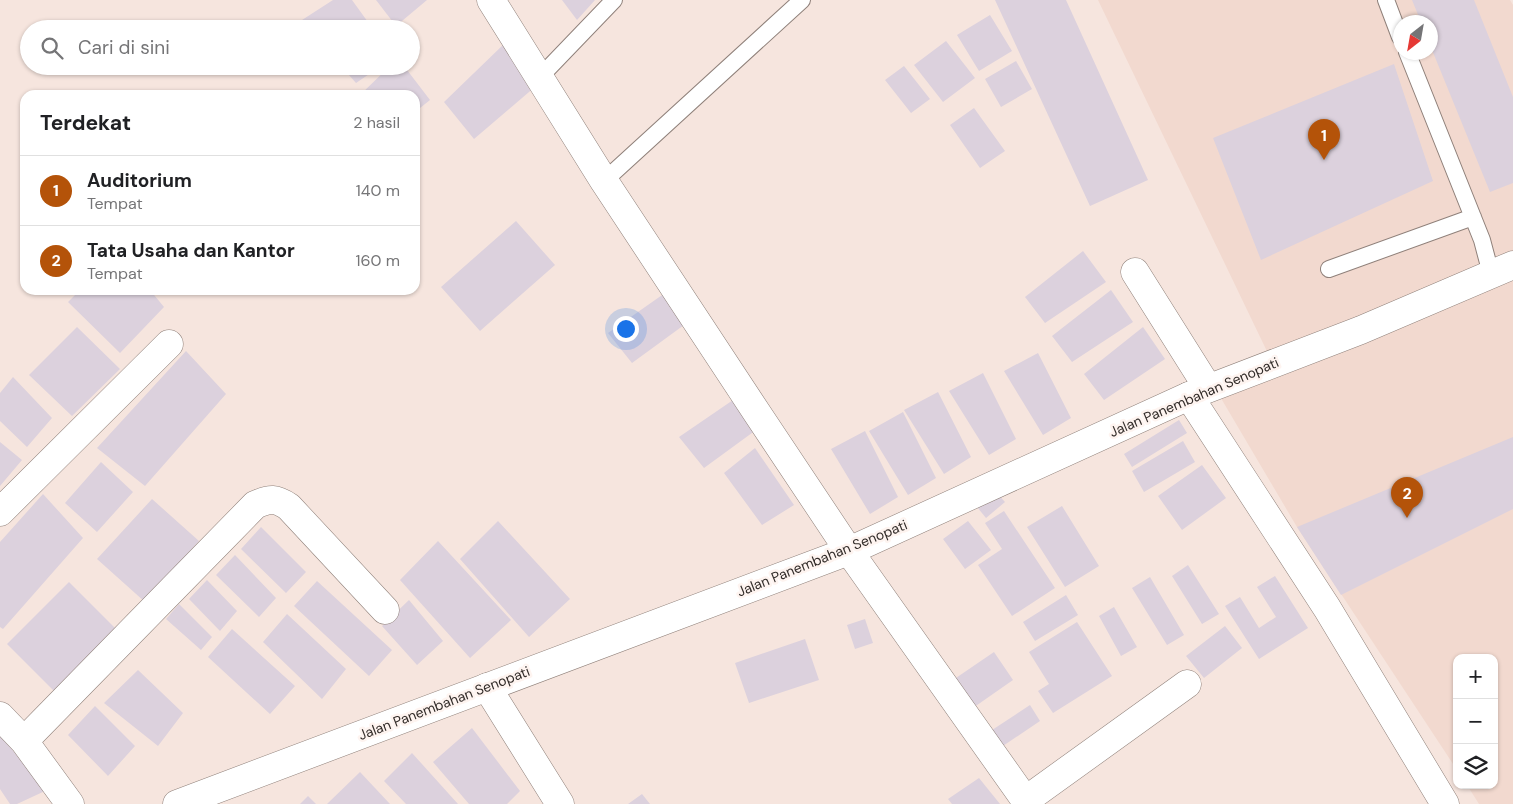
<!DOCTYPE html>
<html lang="id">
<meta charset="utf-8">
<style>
:root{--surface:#fff;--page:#f6f6f6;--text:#202124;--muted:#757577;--line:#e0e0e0;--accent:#b45309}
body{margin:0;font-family:"DM Sans",sans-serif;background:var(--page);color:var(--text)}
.controls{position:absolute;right:15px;bottom:15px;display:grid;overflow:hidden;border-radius:10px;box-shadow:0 1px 4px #0004}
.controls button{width:45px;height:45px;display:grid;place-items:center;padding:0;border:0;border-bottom:1px solid var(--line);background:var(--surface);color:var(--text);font:25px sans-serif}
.compass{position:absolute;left:1393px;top:15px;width:45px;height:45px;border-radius:50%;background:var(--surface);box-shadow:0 1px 4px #0004;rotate:211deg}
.you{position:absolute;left:625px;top:328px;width:18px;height:18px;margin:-12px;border:4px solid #fff;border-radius:50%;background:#1a73e8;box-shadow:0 0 0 8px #1a73e833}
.badge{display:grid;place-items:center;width:32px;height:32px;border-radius:50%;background:var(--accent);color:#fff;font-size:16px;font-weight:700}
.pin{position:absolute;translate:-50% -41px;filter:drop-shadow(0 1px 2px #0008)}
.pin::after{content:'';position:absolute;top:26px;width:18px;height:15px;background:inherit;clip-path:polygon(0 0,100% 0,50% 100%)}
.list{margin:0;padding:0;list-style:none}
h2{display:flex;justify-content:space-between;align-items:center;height:65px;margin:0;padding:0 20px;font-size:21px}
h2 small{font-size:16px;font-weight:400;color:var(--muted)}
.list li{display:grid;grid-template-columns:32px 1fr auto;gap:15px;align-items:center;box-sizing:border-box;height:70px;padding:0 20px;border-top:1px solid var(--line)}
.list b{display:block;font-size:19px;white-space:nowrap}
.list p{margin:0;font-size:16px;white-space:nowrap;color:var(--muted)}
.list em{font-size:16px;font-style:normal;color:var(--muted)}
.icon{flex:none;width:28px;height:28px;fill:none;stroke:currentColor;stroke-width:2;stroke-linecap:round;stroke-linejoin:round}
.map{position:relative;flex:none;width:1513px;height:804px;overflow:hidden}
.search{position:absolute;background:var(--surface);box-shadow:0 1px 4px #0004;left:20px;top:20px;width:400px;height:55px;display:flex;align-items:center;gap:12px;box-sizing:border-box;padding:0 18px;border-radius:28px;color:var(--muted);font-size:19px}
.panel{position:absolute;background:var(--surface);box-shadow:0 1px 4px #0004;left:20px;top:90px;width:400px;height:205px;border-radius:15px}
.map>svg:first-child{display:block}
.built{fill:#f2d9cf;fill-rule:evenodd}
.building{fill:#dcd1dd}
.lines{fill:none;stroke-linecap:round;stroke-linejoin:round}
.lane-casing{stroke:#8f807a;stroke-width:18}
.street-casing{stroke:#8f807a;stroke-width:29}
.secondary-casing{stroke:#8f807a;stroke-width:29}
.lane{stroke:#fff;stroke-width:16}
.street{stroke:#fff;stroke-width:28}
.secondary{stroke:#fff;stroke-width:28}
.labels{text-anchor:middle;stroke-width:5;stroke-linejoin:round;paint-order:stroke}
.street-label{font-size:14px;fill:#322c29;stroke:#fef4f0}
</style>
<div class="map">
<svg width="1513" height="804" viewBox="0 0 1513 804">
<rect width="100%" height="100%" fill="#f6e5de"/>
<!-- built -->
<path class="built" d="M 1098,0 L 1510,0 L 1513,5 L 1513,804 L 1479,804 L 1467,785 L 1494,785 L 1494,658 L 1457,658 L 1457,770 L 1297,527 L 1212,383 L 1275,368 ZM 1400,22 L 1430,22 L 1430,52 L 1400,52 Z"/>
<!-- building -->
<path class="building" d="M 333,0 L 352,0 L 373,29 L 310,29 L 302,20 Z
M 376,0 L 427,0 L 396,26 Z
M 562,0 L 595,0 L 577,20 Z
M 995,0 L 1066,0 L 1148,180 L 1090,206 Z
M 1412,0 L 1474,0 L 1513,97 L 1513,183 L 1490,192 L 1430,45 L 1430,22 L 1421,22 Z
M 990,15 L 1012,51 L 979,71 L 957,35 Z
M 946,41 L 975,78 L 943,102 L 914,65 Z
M 504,44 L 536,86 L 474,139 L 444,102 Z
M 1016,61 L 1032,89 L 1001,107 L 985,79 Z
M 1394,64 L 1433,181 L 1261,260 L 1213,138 Z
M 341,66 L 381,66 L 356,83 Z
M 390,66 L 404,66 L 430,100 L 415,112 L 415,95 L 360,95 Z
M 904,66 L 930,99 L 911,113 L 885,80 Z
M 974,108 L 1005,151 L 980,168 L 950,125 Z
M 516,221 L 555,265 L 480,331 L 441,287 Z
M 1083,251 L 1106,282 L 1045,323 L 1025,297 Z
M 80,290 L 150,290 L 164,307 L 120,353 L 68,302 Z
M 1111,290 L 1133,322 L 1072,362 L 1052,336 Z
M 665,293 L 684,325 L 632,363 L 608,333 Z
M 77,327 L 120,369 L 72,416 L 29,375 Z
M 1143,327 L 1165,359 L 1104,400 L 1084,374 Z
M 186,351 L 226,394 L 145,486 L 97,448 Z
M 1038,353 L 1071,418 L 1043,435 L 1004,371 Z
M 983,373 L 1016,439 L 989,455 L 949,391 Z
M 13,377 L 52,418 L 27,447 L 0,421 L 0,393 Z
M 938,392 L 971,457 L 944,474 L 904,410 Z
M 736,398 L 756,430 L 704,468 L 679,437 Z
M 903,412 L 936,478 L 908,495 L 869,431 Z
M 1179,420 L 1187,433 L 1132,467 L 1124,454 Z
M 865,431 L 898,497 L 870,514 L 831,449 Z
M 1513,437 L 1513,509 L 1341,595 L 1297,527 Z
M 1183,441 L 1195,462 L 1144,492 L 1132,471 Z
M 0,442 L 22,460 L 0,486 Z
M 755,448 L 794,505 L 762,525 L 724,473 Z
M 101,462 L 133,492 L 97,532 L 65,503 Z
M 1202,465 L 1226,498 L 1182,530 L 1158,496 Z
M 995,491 L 1005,502 L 986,518 L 977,507 Z
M 43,494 L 83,538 L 3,629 L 0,627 L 0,542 Z
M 152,499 L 199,541 L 145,602 L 97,559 Z
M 1062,506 L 1099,566 L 1065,587 L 1027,527 Z
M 1004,511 L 1055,588 L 1012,616 L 978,565 L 1002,549 L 985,523 Z
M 498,521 L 570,599 L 529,637 L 460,559 Z
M 968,521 L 991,550 L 965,569 L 943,539 Z
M 261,527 L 306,572 L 286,593 L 241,549 Z
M 438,541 L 511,620 L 470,658 L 400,580 Z
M 235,555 L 276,598 L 259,617 L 216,575 Z
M 1188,565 L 1219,614 L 1202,624 L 1172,576 Z
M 1275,576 L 1308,628 L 1259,659 L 1225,606 L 1240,597 L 1259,628 L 1276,617 L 1257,587 Z
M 1150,577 L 1184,635 L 1167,645 L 1132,588 Z
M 207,580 L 237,611 L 220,631 L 189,599 Z
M 317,581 L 392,650 L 369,676 L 294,606 Z
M 69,582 L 123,636 L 61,698 L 7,644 Z
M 1066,595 L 1078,615 L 1035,641 L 1023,622 Z
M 409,600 L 443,641 L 417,665 L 382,626 Z
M 179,604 L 212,637 L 201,650 L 166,619 Z
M 1114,607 L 1137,647 L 1121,656 L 1099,616 Z
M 287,614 L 346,669 L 322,699 L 263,642 Z
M 865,619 L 873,643 L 855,649 L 847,625 Z
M 1077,622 L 1112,676 L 1053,713 L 1038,691 L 1049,684 L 1029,652 Z
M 1225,626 L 1242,648 L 1204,678 L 1186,656 Z
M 232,629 L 295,686 L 270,714 L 208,657 Z
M 805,639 L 819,680 L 749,703 L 735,663 Z
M 994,652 L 1013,680 L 970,710 L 950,682 Z
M 138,670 L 183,713 L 158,746 L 104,703 Z
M 1030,705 L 1040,721 L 997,750 L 986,734 Z
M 95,706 L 135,746 L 108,776 L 68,735 Z
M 472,728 L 520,791 L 507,804 L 469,804 L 433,762 Z
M 0,734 L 45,791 L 17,804 L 10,804 L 0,789 Z
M 412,753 L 458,804 L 406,804 L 384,781 Z
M 360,772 L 390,804 L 327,804 Z
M 979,778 L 1000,804 L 952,804 L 948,799 Z
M 642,794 L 650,804 L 628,804 Z
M 308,796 L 316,804 L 300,804 Z"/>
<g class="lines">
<!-- lane casing -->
<g class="lane-casing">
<path id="lane" d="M 1386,0 L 1400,37
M 1407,52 L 1482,240 L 1491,274
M 540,77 L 614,0
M 604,181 L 802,0
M 1329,269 L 1473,217"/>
</g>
<!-- street casing -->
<g class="street-casing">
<path id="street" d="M 491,0 L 604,181 L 757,413 L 849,551 L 1028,804
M 1135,272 L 1208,388
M 1189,396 L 1327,608 L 1445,804
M 0,512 L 169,344
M 487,687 L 560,804
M 0,716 L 24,741 L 70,804
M 24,741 L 255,505 C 270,498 276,498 289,507 L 385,610
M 1026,800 L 1187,684"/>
</g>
<!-- secondary casing -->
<g class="secondary-casing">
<path id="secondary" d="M 177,804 L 849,551 L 1189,396 L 1361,330 L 1513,265"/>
</g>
<!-- lane -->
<use href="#lane" class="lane"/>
<!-- street -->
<use href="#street" class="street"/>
<!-- secondary -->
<use href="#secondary" class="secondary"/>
</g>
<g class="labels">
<!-- street labels -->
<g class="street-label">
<text transform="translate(1194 397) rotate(-23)" y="5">Jalan Panembahan Senopati</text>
<text transform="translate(822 558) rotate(-22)" y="5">Jalan Panembahan Senopati</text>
<text transform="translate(444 703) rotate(-21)" y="5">Jalan Panembahan Senopati</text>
</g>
</g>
</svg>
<div class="controls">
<button>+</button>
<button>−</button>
<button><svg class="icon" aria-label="layers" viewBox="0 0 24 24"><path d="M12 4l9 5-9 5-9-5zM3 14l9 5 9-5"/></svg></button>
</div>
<svg class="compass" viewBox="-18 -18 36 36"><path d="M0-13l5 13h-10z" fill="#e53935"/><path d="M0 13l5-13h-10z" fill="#757577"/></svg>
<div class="you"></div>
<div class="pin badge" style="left:1324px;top:160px">1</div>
<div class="pin badge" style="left:1407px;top:518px">2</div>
<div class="search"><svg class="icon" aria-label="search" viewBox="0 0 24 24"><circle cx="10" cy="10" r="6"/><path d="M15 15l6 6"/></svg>Cari di sini</div>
<section class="panel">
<h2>Terdekat<small>2 hasil</small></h2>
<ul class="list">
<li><span class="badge">1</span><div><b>Auditorium</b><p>Tempat</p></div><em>140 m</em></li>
<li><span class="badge">2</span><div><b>Tata Usaha dan Kantor</b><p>Tempat</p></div><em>160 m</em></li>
</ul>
</section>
</div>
